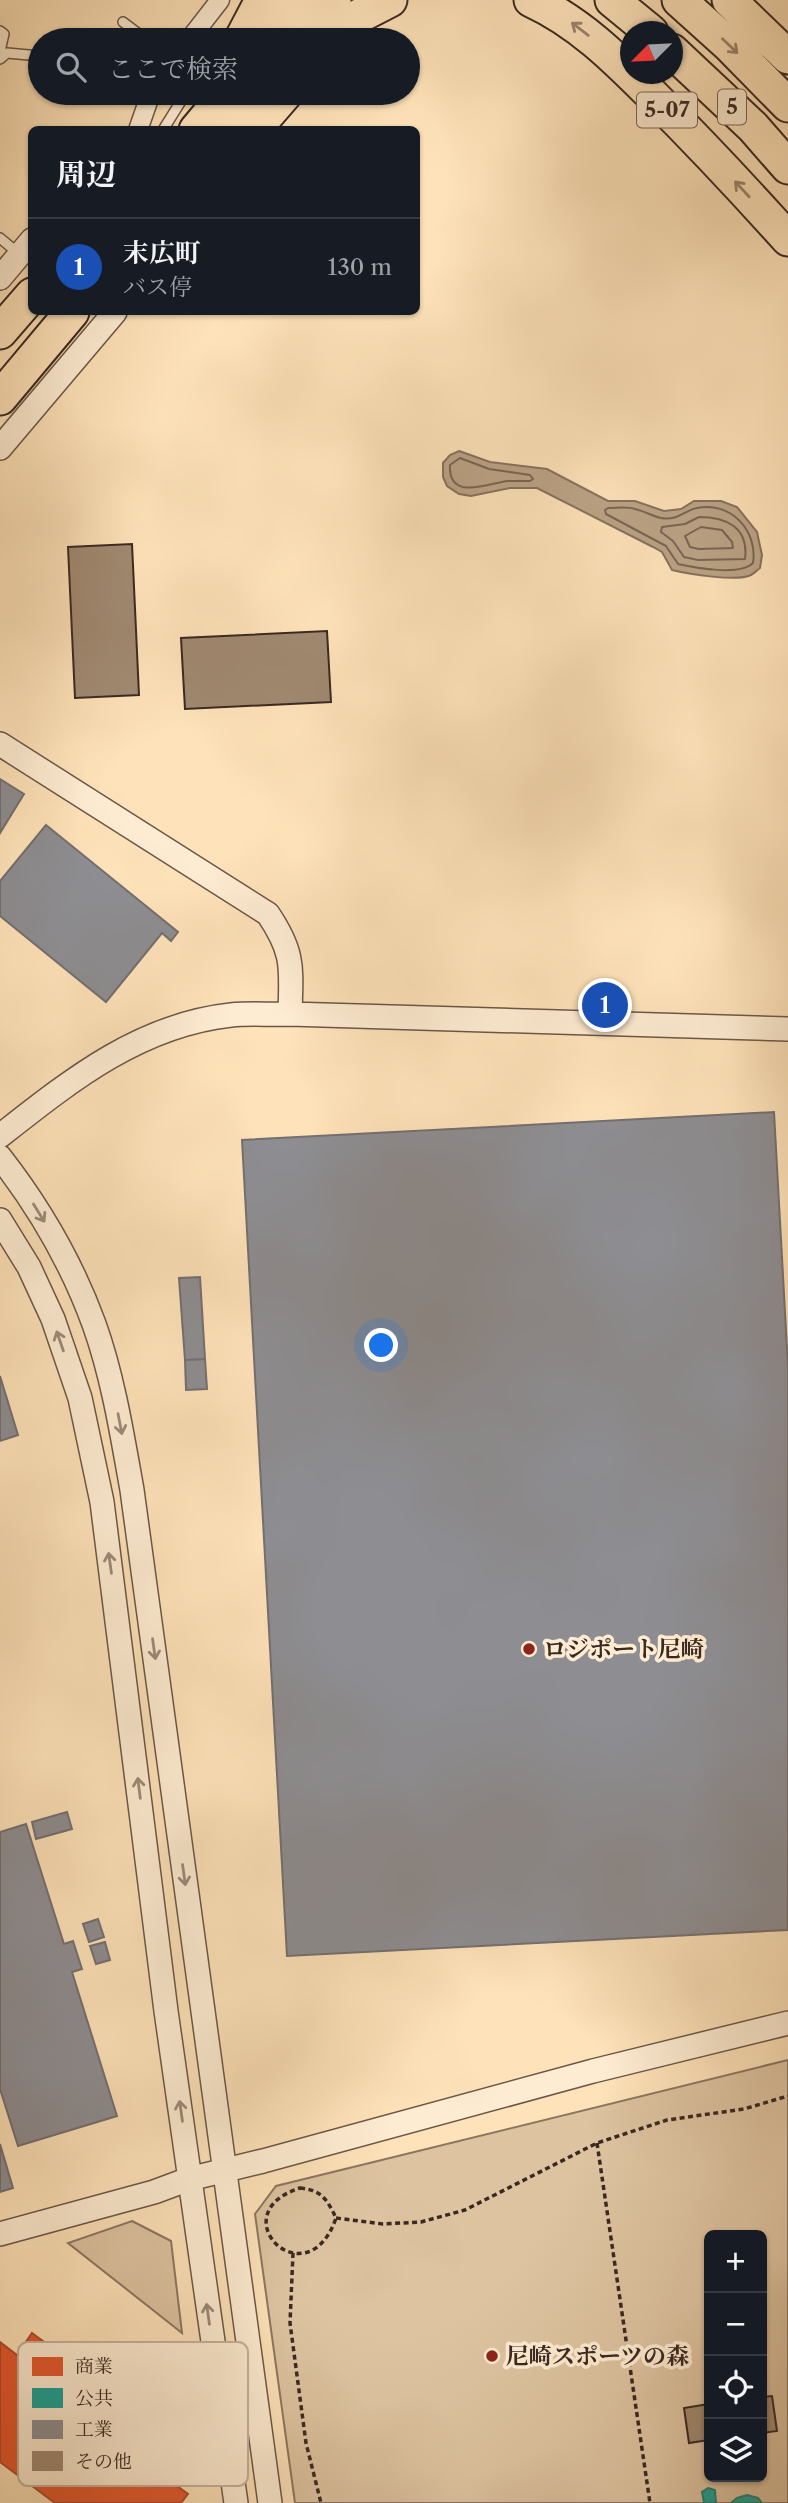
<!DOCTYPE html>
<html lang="ja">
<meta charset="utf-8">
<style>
:root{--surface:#171b24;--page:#242831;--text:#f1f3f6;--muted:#9ea1a6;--line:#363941;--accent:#0b8043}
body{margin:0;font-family:"Libre Caslon Text","Noto Serif JP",serif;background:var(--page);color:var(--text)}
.controls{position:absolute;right:21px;bottom:21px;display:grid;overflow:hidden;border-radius:10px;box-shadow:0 2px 5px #0004}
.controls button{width:63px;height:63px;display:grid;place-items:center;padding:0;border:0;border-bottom:2px solid var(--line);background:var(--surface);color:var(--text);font:35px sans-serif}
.compass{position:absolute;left:620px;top:21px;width:63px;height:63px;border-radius:50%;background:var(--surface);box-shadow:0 2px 5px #0004;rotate:246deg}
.you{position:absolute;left:382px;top:1346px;width:24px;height:24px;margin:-18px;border:5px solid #fff;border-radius:50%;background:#1a73e8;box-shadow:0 0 0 10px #1a73e833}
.badge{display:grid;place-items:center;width:46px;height:46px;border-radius:50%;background:var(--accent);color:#fff;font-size:23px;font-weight:700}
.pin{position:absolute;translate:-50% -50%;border:4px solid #fff;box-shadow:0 2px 7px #0006}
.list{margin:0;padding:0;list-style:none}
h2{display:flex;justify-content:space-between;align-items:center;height:91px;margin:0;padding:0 28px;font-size:30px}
h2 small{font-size:23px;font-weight:400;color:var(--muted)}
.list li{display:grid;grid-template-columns:46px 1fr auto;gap:21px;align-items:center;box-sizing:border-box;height:98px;padding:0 28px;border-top:2px solid var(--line)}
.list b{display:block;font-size:26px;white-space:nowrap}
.list p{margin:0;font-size:23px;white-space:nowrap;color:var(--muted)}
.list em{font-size:23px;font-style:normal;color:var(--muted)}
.icon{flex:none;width:38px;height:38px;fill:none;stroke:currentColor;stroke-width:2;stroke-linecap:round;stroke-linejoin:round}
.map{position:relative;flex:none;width:788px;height:2503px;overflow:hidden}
.search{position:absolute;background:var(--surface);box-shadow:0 2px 5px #0004;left:28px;top:28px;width:392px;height:77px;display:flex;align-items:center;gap:18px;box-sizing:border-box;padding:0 24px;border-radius:38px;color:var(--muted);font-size:26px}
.panel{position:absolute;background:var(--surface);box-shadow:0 2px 5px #0004;left:28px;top:126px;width:392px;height:189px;border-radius:10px}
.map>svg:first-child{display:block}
.green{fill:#ddc3a0;stroke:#8c7662;stroke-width:2;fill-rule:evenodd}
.water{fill:#bba386;stroke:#87725e;stroke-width:2}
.shops{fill:#e4572e;stroke:#b1492b;stroke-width:2}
.public{fill:#17a398;stroke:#227e75;stroke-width:2}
.industry{fill:#8d8d92;stroke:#746f71;stroke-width:2}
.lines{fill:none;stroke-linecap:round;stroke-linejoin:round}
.shore{stroke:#7a6654;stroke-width:2}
.building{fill:#a08971;stroke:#3a2923;stroke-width:2}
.service-casing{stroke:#6b5748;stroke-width:12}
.minor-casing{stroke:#6b5748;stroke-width:21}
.tertiary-casing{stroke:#6b5748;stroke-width:26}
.motorway-casing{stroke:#3a2923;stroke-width:37}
.path{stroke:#3a2923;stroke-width:3.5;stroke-dasharray:5 3.5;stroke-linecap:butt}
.service{stroke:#feecd2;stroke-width:9}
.minor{stroke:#feecd2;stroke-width:18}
.tertiary{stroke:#feecd2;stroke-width:23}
.motorway{stroke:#fee2b9;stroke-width:33}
.oneway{stroke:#9c866e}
.oneway2{stroke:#9c8a7a}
.poi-dot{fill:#8f2418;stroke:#feecd2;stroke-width:2.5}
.labels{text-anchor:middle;stroke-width:7;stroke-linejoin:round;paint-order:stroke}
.shield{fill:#feecd2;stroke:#756458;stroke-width:2}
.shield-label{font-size:21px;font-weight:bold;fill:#3a2923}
.poi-label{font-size:23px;font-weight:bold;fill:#3a2923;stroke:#feecd2;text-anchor:start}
.key{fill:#feecd2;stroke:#c3b29e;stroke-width:2}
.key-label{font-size:19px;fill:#3a2923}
</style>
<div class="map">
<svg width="788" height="2503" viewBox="0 0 788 2503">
<rect width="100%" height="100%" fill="#fee2b9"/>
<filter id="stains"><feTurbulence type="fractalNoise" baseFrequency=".00286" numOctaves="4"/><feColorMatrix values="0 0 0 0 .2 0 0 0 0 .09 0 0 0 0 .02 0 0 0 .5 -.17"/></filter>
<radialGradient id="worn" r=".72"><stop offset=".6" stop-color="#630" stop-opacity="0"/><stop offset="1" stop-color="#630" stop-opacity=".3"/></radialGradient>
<!-- green -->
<path class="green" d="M 788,2060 L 788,2503 L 295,2503 L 255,2214 L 276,2186 ZM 709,2235 L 762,2235 L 762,2477 L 709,2477 Z
M 132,2221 L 171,2241 L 182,2333 L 68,2243 Z"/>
<!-- water -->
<path class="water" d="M 459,451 L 490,462 L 547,469 L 608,501 L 635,501 L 664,511 L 681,509 L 694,501 L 721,501 L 737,507 L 757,532 L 762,555 L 760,568 C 757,570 755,573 751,575 C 737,582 688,574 672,570 L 662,552 L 653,547 L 537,488 L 510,488 L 471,496 L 459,494 L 447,486 L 443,477 L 443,463 L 450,455 Z"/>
<!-- shops -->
<path class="shops" d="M 32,2333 L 59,2353 L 43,2375 L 108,2423 L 102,2431 L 188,2494 L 181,2503 L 55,2503 L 0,2462 L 0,2342 L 17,2355 Z"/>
<!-- public -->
<path class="public" d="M 708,2488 L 715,2490 L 716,2503 L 704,2503 L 702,2492 Z
M 747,2495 L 758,2498 L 762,2503 L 731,2503 L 737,2498 Z"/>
<!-- industry -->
<path class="industry" d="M 0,779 L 24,794 L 0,833 Z
M 46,825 L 178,932 L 171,941 L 162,933 L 106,1002 L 0,916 L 0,881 Z
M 774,1112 L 788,1367 L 788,1930 L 287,1956 L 242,1140 Z
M 200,1277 L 205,1359 L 185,1360 L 179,1278 Z
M 205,1359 L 207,1389 L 186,1390 L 185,1360 Z
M 0,1376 L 18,1435 L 0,1441 Z
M 67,1812 L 72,1829 L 36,1839 L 32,1822 Z
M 26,1824 L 64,1944 L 73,1941 L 82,1969 L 72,1972 L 117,2116 L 18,2146 L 0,2089 L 0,1832 Z
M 98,1919 L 104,1937 L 89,1942 L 83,1924 Z
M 105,1942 L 110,1960 L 96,1964 L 90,1946 Z
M 0,2144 L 13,2188 L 0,2192 Z"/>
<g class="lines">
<!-- shore -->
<path class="shore" d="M 460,458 L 489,469 L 530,475 L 533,479 L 530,481 C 523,481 515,481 507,481 C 487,484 448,501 450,465 Z
M 608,508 C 617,508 627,506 635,509 C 644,511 652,516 661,518 C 678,521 685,510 697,508 C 731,501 758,531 753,563 C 740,576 696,568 678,564 L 666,546 L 606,514 L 605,510 Z
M 699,517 C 726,517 749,527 745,559 L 698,560 L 684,557 L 673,541 L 661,532 L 662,527 L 685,524 Z
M 701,527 L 722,530 L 732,542 L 733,548 L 699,549 L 690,547 L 685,536 Z"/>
</g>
<!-- building -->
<path class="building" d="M 132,544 L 139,695 L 75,698 L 68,547 Z
M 327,631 L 331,702 L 185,709 L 181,638 Z
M 772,2396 L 777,2431 L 762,2433 L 762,2397 Z
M 709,2404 L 709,2440 L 689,2443 L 684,2408 Z"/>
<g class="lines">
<!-- service casing -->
<g class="service-casing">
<path id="service" d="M 123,22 L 147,40
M 0,31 L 4,34 L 0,51
M 0,59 L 7,53 L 40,56
M 163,130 L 186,93
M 0,238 L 19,254"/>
</g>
<!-- minor casing -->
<g class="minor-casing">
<path id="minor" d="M 189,40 L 220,0
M 138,130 L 151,93"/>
</g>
<!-- tertiary casing -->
<g class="tertiary-casing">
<path id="tertiary" d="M 0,278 L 32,240
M 0,448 L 115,312
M 0,744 L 268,914 C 295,954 291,968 290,1014
M 0,1136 C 70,1081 139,1025 231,1015 C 250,1013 271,1015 290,1014 L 788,1029
M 0,1157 C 39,1207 72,1264 94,1324 C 113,1377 122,1434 132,1490 L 270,2503
M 0,1220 L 29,1267 L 53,1319 L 80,1398 L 102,1502 L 166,2011 L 236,2503
M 0,2234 L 154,2192 L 189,2179 L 263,2161 L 593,2071 L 788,2023"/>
</g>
<!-- motorway casing -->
<g class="motorway-casing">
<path id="motorway" d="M 531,0 C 579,22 615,58 652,95 C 699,142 744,190 788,239
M 612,0 L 651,32
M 679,0 L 729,45 L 788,105
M 729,0 L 788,57
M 241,40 L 262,0
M 266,40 L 296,0
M 300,40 L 334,0
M 332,40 L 359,16 L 390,0
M 672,51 L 753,127 L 788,167
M 196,130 L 227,93
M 225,130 L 256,93
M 254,130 L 286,93
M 0,332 L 32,295
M 0,398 L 72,312"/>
</g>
<!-- path -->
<path class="path" d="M 597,2143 L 650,2503
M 300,2188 C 321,2190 327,2199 336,2218 C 307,2302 218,2214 300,2188 Z
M 336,2218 L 383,2224 L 421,2222 L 465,2210 L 597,2143 L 667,2120 L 744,2109 L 788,2096
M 293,2253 L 290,2323 L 306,2443 L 321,2503"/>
<!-- service -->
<use href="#service" class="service"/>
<!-- minor -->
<use href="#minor" class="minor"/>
<!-- tertiary -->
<use href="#tertiary" class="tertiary"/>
<!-- motorway -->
<use href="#motorway" class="motorway"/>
</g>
<!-- one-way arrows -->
<defs><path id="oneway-shaft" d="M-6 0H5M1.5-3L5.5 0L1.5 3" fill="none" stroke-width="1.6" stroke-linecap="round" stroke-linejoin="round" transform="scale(1.75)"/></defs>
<g class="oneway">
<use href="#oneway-shaft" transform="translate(580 29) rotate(-142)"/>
<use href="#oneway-shaft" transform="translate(730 46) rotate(44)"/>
<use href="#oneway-shaft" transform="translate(742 189) rotate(-133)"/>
</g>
<g class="oneway2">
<use href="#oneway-shaft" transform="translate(39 1213) rotate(58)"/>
<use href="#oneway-shaft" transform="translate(60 1341) rotate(-109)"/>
<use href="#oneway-shaft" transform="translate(120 1424) rotate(79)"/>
<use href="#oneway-shaft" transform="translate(110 1563) rotate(-98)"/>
<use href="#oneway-shaft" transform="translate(154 1649) rotate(82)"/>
<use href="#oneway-shaft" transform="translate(139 1788) rotate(-97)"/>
<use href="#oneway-shaft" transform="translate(184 1875) rotate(82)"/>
<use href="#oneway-shaft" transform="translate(181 2111) rotate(-98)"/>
<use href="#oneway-shaft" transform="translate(208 2314) rotate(-98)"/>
</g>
<!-- markers -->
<g class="poi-dot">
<circle cx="529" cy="1649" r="7"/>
<circle cx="492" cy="2356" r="7"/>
</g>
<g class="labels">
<!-- shield labels -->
<g class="shield">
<rect x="718" y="89.5" width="28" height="35" rx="5"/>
<rect x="637" y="92.5" width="60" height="35" rx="5"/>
</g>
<g class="shield-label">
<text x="732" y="114">5</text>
<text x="667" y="117">5-07</text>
</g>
<!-- poi labels -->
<g class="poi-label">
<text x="543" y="1657">ロジポート尼崎</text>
<text x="506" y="2364">尼崎スポーツの森</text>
</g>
</g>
<!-- legend -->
<rect x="18" y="2342" width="230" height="144" rx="10" class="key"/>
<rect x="32" y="2357" width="31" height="19" fill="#e4572e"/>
<rect x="32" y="2388" width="31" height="20" fill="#17a398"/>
<rect x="32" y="2420" width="31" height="19" fill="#8d8d92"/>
<rect x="32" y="2451" width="31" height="20" fill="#a08971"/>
<g class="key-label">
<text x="75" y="2373">商業</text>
<text x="75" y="2405">公共</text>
<text x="75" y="2436">工業</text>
<text x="75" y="2468">その他</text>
</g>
<rect width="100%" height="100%" filter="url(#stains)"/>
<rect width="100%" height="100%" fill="url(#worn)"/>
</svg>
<div class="controls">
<button>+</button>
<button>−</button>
<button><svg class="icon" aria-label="locate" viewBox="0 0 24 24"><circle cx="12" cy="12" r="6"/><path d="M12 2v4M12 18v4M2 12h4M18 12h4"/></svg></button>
<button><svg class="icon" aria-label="layers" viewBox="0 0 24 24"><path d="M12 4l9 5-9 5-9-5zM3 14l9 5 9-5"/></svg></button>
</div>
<svg class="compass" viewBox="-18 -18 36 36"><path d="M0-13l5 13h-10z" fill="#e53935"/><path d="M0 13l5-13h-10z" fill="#9ea1a6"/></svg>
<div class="you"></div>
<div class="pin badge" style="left:605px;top:1005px;background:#1a4fb4">1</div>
<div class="search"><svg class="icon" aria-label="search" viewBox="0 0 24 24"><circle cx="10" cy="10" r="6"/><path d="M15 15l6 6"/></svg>ここで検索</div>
<section class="panel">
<h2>周辺<small></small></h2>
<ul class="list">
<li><span class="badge" style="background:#1a4fb4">1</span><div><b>末広町</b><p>バス停</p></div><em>130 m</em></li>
</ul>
</section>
</div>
